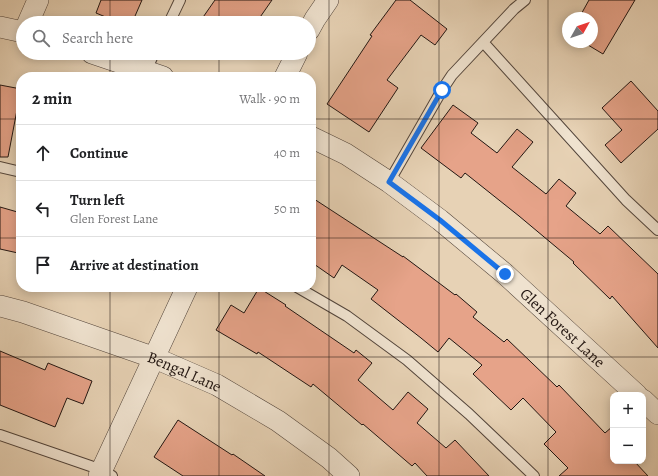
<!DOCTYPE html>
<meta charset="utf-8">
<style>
:root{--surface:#fff;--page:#f6f6f6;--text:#202124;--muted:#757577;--line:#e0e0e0}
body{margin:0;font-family:Alegreya,serif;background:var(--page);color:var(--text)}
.controls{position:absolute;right:12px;bottom:12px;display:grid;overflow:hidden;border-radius:8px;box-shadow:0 2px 10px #0003}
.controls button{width:36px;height:36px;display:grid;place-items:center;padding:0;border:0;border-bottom:1px solid var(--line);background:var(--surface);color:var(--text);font:20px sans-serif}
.compass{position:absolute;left:562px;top:12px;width:36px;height:36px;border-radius:50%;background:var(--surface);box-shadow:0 2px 10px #0003;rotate:50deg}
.stop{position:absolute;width:12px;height:12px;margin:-9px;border:3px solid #1a73e8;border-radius:50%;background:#fff}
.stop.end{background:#1a73e8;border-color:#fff;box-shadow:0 1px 4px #0008}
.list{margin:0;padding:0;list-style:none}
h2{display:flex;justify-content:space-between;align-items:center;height:52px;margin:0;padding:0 16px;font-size:17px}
h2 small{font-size:13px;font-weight:400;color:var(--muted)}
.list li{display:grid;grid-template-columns:26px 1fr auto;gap:12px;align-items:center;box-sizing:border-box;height:56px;padding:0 16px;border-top:1px solid var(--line)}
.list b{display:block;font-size:15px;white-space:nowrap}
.list p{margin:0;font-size:13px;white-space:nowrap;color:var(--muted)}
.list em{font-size:13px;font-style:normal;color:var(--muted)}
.icon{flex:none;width:22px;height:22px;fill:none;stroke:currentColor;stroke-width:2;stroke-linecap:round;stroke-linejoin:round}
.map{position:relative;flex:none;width:658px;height:476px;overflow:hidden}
.search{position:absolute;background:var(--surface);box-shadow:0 2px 10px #0003;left:16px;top:16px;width:300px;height:44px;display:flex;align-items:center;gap:10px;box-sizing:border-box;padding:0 14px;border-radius:22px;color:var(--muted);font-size:15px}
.panel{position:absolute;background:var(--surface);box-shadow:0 2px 10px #0003;left:16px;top:72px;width:300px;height:220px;border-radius:16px}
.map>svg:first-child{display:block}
.building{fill:#e6a389;stroke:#221612}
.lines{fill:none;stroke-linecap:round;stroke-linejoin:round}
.service-casing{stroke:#53453b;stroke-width:12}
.minor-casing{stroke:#53453b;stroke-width:22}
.service{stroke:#efe2cf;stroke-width:10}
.minor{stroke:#efe2cf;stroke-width:21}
.route{stroke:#1a73e8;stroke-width:5}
.grid{fill:none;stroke:#221612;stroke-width:1;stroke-opacity:0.55}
.labels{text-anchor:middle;stroke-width:3.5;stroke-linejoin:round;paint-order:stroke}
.street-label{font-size:16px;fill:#221612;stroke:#efe2cf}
</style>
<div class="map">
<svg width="658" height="476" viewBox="0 0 658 476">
<rect width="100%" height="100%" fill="#e7d2b5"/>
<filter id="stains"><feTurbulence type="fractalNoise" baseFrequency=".005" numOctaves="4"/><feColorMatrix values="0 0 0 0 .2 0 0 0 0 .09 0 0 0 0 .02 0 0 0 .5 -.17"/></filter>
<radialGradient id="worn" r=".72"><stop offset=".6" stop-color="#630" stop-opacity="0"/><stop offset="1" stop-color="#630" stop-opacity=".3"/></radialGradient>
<!-- building -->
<path class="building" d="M 101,0 L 142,0 L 132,23 L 120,23 L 96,13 Z
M 215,0 L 272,0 L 256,23 L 199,23 Z
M 396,0 L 410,0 L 447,29 L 435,45 L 421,35 L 387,80 L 398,88 L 369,132 L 327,104 L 372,36 L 370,35 Z
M 589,0 L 635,0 L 603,54 L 583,42 L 592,42 L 592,18 L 579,18 Z
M 631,81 L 658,111 L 658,129 L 621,163 L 605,145 L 622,130 L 602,108 Z
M 0,85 L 21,89 L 8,157 L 0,157 Z
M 453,105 L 478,123 L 471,133 L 497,153 L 517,129 L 533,142 L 512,167 L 546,194 L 559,179 L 576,193 L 566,206 L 600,234 L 608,226 L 658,274 L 658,348 L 612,296 L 610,299 L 573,263 L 574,262 L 519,216 L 465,173 L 461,178 L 421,148 Z
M 311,197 L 403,257 L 403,256 L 455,295 L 456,294 L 477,312 L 473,317 L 504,342 L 507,339 L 557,387 L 559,385 L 605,433 L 613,426 L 613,461 L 634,461 L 648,476 L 559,476 L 568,468 L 544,444 L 556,432 L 523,398 L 511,410 L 473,374 L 482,365 L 449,338 L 438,352 L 421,338 L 371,299 L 378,290 L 342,265 L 334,278 L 311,262 Z
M 0,207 L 21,213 L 21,240 L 18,253 L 0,249 Z
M 259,288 L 286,305 L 285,306 L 354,353 L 356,350 L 372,363 L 358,380 L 393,410 L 408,392 L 428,409 L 417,423 L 446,448 L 455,440 L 489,476 L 427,476 L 415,463 L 412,466 L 363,424 L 362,425 L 313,384 L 311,387 L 258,352 L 257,354 L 216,330 L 231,305 L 244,313 Z
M 0,351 L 45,370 L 48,363 L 92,381 L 83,404 L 67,398 L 55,427 L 0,405 Z
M 178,420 L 232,455 L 233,454 L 265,476 L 183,476 L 154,457 Z"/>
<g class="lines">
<!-- service casing -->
<g class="service-casing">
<path id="service" d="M 169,23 L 180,0
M 483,42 L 626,200 L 658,230
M 146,71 L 154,53
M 0,167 L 21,172
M 389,182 L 442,90 L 452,75 L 514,9 L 525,0
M 297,287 L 347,316 L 407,360 L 469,414 L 534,476
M 0,435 L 102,470 L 112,476"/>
</g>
<!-- minor casing -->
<g class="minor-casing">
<g id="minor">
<path d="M 28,23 L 38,0"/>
<path d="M 0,27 L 23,32"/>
<path d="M 309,30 L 315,19 L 328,0"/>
<path d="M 92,53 L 163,77"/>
<path d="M 285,77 L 297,53"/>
<path id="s1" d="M 311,137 L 346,154 L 389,182 L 440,220 L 505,274 L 637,395"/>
<path id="s2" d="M 0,306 L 23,312 L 155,358 L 217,385 L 278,421 L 329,458 L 349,476"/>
<path d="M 643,400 L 658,414"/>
<path d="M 99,476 L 187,287"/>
</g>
</g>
<!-- service -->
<use href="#service" class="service"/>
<!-- minor -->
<use href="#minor" class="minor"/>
</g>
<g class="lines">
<!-- route -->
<path class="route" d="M 442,90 L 389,182 L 440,220 L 505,274"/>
</g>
<!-- grid -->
<path class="grid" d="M 110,0 L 110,23M 219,0 L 219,23M 329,0 L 329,476M 439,0 L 439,476M 548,0 L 548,476M 110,53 L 110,77M 219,53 L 219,77M 0,119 L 21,119M 311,119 L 658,119M 0,238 L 21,238M 311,238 L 658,238M 110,287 L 110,476M 219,287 L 219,476M 0,357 L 658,357"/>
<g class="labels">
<!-- street labels -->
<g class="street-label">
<text dy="6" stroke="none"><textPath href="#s1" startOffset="317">Glen Forest Lane</textPath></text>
<text dy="6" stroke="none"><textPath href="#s2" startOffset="196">Bengal Lane</textPath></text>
</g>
</g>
<rect width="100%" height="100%" filter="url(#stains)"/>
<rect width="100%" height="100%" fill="url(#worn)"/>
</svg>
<div class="controls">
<button>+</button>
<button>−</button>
</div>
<svg class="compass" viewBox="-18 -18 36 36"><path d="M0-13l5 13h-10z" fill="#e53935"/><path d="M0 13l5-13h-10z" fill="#757577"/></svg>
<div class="stop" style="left:442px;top:90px"></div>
<div class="stop end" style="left:505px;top:274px"></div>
<div class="search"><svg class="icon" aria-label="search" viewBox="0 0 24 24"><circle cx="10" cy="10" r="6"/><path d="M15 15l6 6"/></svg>Search here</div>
<section class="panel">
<h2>2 min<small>Walk · 90 m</small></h2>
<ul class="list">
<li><svg class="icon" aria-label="ahead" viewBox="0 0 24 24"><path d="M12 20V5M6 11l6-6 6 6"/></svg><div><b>Continue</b></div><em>40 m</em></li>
<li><svg class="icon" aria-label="left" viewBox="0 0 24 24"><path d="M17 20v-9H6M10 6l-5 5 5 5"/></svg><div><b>Turn left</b><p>Glen Forest Lane</p></div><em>50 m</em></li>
<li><svg class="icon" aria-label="arrive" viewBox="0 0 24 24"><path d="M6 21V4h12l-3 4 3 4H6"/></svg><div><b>Arrive at destination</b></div></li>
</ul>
</section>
</div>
